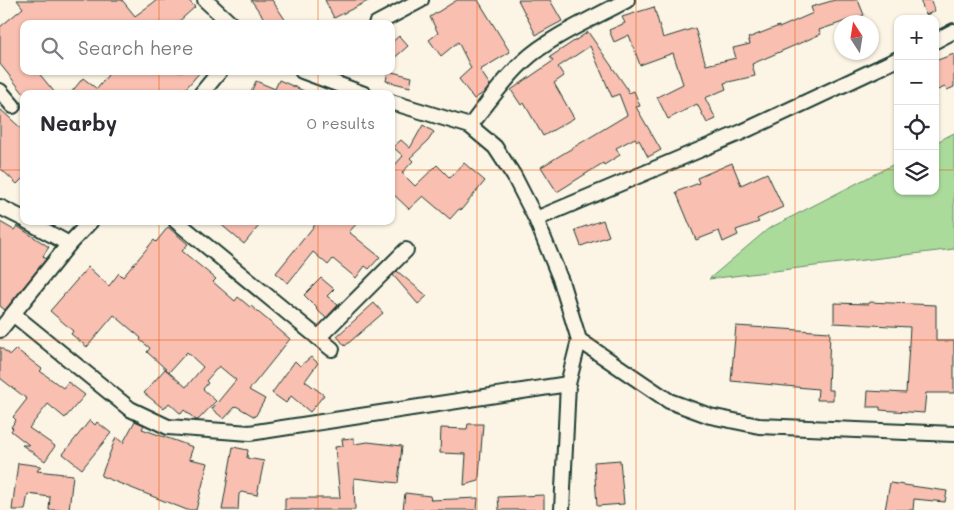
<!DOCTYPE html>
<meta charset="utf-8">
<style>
:root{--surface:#fff;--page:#f7f7f7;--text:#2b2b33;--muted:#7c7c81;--line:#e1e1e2}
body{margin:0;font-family:Mali,sans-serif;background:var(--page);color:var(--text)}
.controls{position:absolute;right:15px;top:15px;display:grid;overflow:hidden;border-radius:10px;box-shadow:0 1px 4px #0004}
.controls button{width:45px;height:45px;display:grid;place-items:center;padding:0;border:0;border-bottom:1px solid var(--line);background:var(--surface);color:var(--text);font:25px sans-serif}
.compass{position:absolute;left:834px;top:15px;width:45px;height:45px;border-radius:50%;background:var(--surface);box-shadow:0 1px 4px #0004;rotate:348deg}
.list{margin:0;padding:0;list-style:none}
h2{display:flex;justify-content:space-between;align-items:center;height:65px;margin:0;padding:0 20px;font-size:21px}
h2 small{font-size:16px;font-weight:400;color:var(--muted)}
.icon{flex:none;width:28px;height:28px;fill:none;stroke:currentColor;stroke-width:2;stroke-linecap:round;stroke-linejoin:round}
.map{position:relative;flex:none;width:954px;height:510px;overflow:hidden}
.search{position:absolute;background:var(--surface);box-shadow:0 1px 4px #0004;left:20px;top:20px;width:375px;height:55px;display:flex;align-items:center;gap:12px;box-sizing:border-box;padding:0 18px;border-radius:10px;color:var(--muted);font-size:19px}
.panel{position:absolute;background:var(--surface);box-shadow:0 1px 4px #0004;left:20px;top:90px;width:375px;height:135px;border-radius:10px}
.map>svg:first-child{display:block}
.green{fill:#aadb9b;stroke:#648c68}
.building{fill:#f9bfb0;stroke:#1f3d34}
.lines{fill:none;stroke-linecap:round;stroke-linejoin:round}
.street-casing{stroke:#1f3d34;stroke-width:18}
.street{stroke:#fcf5e5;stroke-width:14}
.grid{fill:none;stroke:#e8590c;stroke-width:1;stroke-opacity:0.55}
</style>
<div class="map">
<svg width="954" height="510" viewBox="0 0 954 510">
<rect width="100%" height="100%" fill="#fcf5e5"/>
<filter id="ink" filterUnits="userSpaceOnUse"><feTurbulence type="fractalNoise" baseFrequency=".02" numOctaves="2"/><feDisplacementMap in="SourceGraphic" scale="10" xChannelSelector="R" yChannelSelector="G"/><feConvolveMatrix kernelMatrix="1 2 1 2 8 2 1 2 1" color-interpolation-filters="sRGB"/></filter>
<g filter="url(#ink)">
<!-- green -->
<path class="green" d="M 954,133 L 954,249 L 709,279 L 768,229 L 898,162 L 898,191 L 935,191 L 935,143 Z"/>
<!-- building -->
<path class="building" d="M 17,0 L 122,0 L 135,16 L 157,0 L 188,0 L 195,7 L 176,24 L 41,24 L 37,19 L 31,24 L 24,24 L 24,71 L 37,71 L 56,94 L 24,94 L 0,64 L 0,27 L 23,8 Z
M 251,0 L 272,0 L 288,24 L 268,24 Z
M 325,0 L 370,0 L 334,18 Z
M 457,0 L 478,0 L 510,52 L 480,70 L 490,85 L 485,92 L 474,99 L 459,79 L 471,68 L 458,42 L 441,56 L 429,40 L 438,33 L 430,17 Z
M 518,0 L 550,0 L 562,21 L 536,35 Z
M 835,0 L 858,0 L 864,15 L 819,30 L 821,34 L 752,64 L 755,76 L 724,83 L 726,89 L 705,98 L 716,119 L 707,123 L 697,104 L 668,119 L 657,97 L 683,84 L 673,53 L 640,65 L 629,35 L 614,42 L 609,30 L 625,23 L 622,17 L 654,7 L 663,38 L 695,28 L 706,65 L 736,58 L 733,48 L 750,44 L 748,38 L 779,26 L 779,28 L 813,13 L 811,7 Z
M 920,0 L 930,0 L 935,11 L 926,15 Z
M 588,32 L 626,87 L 629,93 L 634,91 L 640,106 L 636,107 L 661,150 L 648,157 L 639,140 L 637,141 L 635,138 L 616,148 L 620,155 L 604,165 L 603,163 L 557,192 L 541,167 L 627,115 L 619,94 L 612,97 L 590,46 L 558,67 L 564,76 L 554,83 L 574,118 L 543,136 L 524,103 L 521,105 L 511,90 L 553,61 L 550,57 Z
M 399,36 L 408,46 L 391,61 L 391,43 Z
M 954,54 L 954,87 L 947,90 L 945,87 L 935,91 L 935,61 Z
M 111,71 L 201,71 L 181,94 L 70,94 L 83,78 L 97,89 Z
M 388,71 L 412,77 L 410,87 L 386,81 Z
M 279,80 L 311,94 L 250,94 L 256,81 L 275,89 Z
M 0,109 L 24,131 L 24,177 L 17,184 L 0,168 Z
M 423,125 L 434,132 L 428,141 L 410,158 L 413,161 L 402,173 L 415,186 L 437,165 L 450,178 L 464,163 L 485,181 L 461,210 L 459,209 L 450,219 L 423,196 L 409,209 L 391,192 L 391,163 L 394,166 L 403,156 L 393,147 L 401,140 L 410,148 Z
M 732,163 L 741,185 L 767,173 L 783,207 L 757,219 L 759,222 L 736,230 L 738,235 L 723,242 L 719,231 L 696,240 L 676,192 L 699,183 L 697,178 Z
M 603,220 L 609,236 L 581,246 L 575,230 Z
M 217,221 L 263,221 L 244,244 Z
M 318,221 L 359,221 L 349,232 L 380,257 L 369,269 L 365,266 L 356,278 L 333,259 L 328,265 L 313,252 L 288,283 L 276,273 Z
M 0,222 L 14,230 L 17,226 L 49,247 L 43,256 L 46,259 L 5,310 L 0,306 Z
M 168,227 L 188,244 L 182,251 L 216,279 L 213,282 L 235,301 L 238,297 L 250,307 L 251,306 L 290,339 L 249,390 L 265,399 L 255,417 L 236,406 L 224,419 L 212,409 L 236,380 L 219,366 L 206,381 L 208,383 L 203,389 L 216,401 L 198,420 L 196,420 L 184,410 L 181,414 L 169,403 L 164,409 L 144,393 L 165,369 L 186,387 L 203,367 L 187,352 L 169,372 L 147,352 L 150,348 L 140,340 L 141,338 L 114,315 L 87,347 L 71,334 L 73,331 L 50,311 L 88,267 L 109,286 L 119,273 L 123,277 L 154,240 L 156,242 Z
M 397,271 L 427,296 L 418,304 L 393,275 Z
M 321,278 L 334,289 L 327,296 L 338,305 L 326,318 L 316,309 L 317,308 L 304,295 Z
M 869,302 L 936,305 L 936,341 L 954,341 L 954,393 L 926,393 L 924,413 L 880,410 L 880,407 L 867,407 L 868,391 L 906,393 L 910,327 L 834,323 L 834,303 L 869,304 Z
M 374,303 L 383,313 L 345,346 L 337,336 Z
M 736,326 L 830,332 L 828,390 L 833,390 L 833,400 L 817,400 L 818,389 L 731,381 Z
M 0,347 L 10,355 L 16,349 L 42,369 L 40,371 L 63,388 L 68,382 L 85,395 L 65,418 L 48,404 L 29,428 L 55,446 L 45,461 L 22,445 L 29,445 L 11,431 L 13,428 L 11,427 L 16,420 L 13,417 L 27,399 L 0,378 Z
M 311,357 L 318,363 L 305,381 L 324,395 L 310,412 L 291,396 L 286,403 L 272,393 L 295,361 L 300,366 Z
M 90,420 L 95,425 L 97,422 L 111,433 L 82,469 L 63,454 Z
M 135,421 L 144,425 L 142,429 L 193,447 L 189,459 L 208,463 L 196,510 L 187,510 L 101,476 L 116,437 L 123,443 Z
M 468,424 L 483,424 L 479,477 L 479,481 L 464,485 L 466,454 L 440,453 L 441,428 L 467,429 Z
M 354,438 L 354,444 L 368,442 L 402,446 L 398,483 L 354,478 L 355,510 L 285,510 L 285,498 L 340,498 L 335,447 L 343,446 L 342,439 Z
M 233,447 L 248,450 L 247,458 L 264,461 L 257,495 L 241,492 L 239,494 L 238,510 L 222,510 Z
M 620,460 L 624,504 L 597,506 L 594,462 Z
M 18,463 L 41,466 L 37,471 L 73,475 L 69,510 L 49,510 L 50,497 L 28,494 L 25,510 L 12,510 Z
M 890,483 L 947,491 L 945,502 L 914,499 L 913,510 L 885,510 Z
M 405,493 L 430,496 L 431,500 L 478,498 L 477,510 L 403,510 Z
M 544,495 L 544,510 L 499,510 L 498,497 Z"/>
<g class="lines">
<!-- street casing -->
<g class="street-casing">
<path id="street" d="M 205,0 L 231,24
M 376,24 L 421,0
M 935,41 L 954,31
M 302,71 L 364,94
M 0,91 L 13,106
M 201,94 L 220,71
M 391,102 L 470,126 L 495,147 L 514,176 L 536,219 L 561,281 L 579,340 L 669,401 L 710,416 L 759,426 L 954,434
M 470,126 C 487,104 503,80 524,61 C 549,37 596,17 627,0
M 0,207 L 24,219
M 536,219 L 742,132 L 898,59
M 27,221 L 69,244
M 176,221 L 332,349
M 13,314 L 130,409 L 168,427 L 250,433 L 568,384
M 0,330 L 69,244 L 91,221
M 318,338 L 406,250
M 562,510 L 568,384 L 579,340"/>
</g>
<!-- street -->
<use href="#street" class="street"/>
</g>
</g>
<!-- grid -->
<path class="grid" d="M 159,0 L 159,24M 318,0 L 318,24M 477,0 L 477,510M 636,0 L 636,510M 795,0 L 795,510M 159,71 L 159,94M 318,71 L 318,94M 0,170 L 24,170M 391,170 L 898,170M 935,170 L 954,170M 159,221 L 159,510M 318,221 L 318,510M 0,340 L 954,340"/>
</svg>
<div class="controls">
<button>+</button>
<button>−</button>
<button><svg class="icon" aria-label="locate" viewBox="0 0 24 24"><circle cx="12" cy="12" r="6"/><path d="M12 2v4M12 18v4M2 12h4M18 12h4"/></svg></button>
<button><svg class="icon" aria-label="layers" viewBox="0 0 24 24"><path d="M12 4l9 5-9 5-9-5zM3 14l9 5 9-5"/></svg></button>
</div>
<svg class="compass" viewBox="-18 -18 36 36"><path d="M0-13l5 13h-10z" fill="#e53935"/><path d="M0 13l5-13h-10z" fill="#7c7c81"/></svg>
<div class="search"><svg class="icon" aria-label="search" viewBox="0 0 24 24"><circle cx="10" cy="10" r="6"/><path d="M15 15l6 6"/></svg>Search here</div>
<section class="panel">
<h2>Nearby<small>0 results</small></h2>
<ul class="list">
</ul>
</section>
</div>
